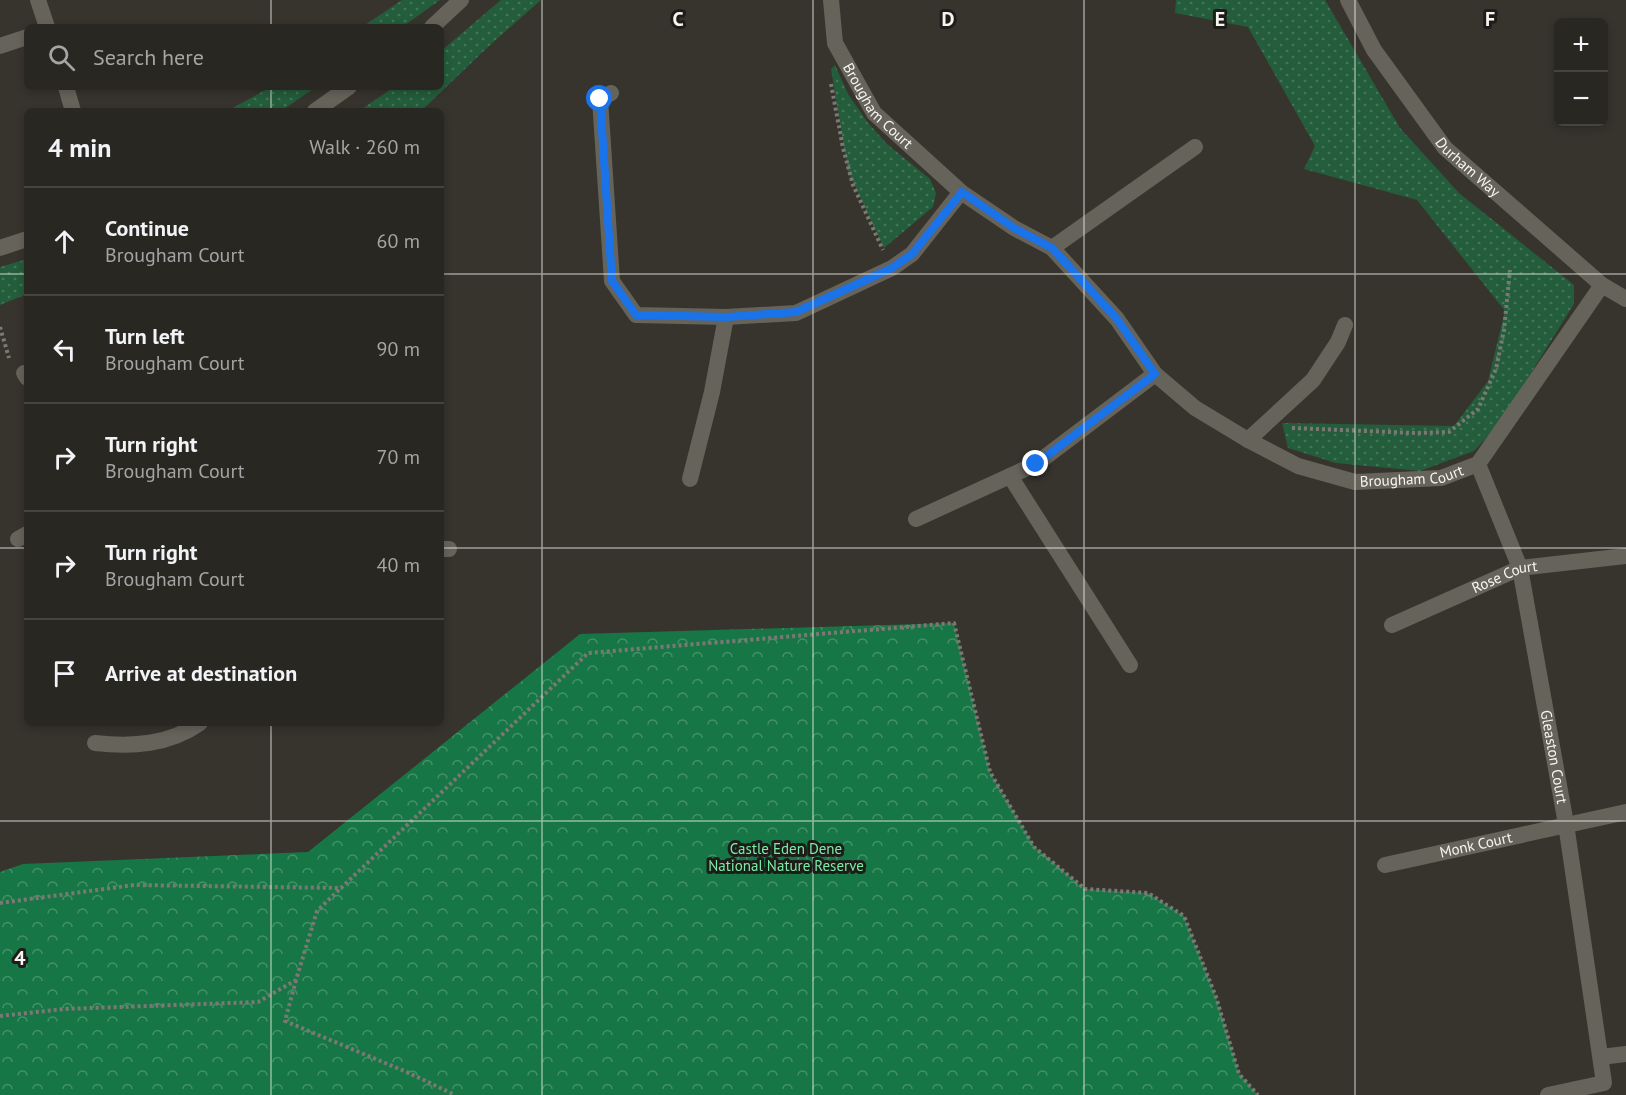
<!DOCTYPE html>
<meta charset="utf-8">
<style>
:root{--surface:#292722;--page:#35332f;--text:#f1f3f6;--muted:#a5a5a5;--line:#454440}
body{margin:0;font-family:"PT Sans",sans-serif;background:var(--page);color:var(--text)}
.controls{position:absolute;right:18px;top:18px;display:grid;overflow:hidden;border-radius:9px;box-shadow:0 3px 9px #0003}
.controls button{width:54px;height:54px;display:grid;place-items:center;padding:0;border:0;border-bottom:2px solid var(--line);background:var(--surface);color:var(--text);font:30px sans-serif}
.stop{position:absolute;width:18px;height:18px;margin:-14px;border:4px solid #1a73e8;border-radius:50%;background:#fff}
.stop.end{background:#1a73e8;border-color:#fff;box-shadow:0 2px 6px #0008}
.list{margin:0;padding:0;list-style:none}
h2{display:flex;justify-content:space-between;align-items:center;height:78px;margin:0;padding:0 24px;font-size:26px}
h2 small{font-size:20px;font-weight:400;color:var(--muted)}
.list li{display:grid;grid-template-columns:39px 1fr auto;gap:18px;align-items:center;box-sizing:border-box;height:108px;padding:0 24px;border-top:2px solid var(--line)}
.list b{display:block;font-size:22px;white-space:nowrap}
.list p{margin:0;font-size:20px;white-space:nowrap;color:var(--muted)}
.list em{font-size:20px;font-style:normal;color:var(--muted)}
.icon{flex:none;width:33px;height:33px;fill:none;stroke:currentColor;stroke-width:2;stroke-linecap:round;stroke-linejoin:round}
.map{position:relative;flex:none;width:1626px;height:1095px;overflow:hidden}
.search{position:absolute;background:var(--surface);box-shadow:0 3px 9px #0003;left:24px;top:24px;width:420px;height:66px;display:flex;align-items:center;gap:15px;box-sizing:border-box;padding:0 21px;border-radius:9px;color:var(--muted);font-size:22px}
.panel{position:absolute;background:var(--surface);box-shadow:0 3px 9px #0003;left:24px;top:108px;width:420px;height:618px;border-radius:9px}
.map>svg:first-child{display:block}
.green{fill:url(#green-dots)}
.forest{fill:url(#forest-crowns)}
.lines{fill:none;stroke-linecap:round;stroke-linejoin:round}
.path{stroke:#7c7974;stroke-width:4;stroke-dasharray:3 3;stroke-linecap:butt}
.minor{stroke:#66635b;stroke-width:16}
.route{stroke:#1a73e8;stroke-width:8}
.grid{fill:none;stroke:#f6f5f0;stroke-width:1.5;stroke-opacity:0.55}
.labels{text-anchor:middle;stroke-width:6;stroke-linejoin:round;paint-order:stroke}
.street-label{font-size:15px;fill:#f6f5f0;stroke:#1e1c19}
.park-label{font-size:15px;fill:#7beda7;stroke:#1e1c19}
.grid-label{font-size:20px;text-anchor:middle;font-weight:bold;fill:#f6f5f0;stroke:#1e1c19;stroke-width:6;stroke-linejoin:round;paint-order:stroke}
</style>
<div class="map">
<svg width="1626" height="1095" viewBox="0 0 1626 1095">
<defs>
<pattern id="green-dots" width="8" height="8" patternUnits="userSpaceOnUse" patternTransform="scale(1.5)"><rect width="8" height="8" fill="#235d3b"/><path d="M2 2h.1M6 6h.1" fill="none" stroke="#447558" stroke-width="1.8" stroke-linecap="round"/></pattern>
<pattern id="forest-crowns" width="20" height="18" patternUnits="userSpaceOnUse" patternTransform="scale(1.5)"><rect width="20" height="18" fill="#177645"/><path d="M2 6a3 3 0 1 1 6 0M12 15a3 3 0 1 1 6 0" fill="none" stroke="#459169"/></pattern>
</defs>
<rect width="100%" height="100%" fill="#37342e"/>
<!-- green -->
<path class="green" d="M 402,0 L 440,0 L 402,27 L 362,27 Z
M 501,0 L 541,0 L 490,45 L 421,111 L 359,111 L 394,87 L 441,87 L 441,51 Z
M 1176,0 L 1325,0 L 1400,128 L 1459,193 L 1574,285 L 1574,304 L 1499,424 L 1474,451 L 1420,471 L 1336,463 L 1288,448 L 1282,423 L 1454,426 L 1488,381 L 1505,311 L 1417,200 L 1304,169 L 1315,146 L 1248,27 L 1175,13 Z
M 835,65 L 848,94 L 868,123 L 887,144 L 930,179 L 936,193 L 933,207 L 884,248 L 848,171 L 831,69 Z
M 271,87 L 316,87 L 281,111 L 227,111 Z
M 27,259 L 27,294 L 0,305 L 0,267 Z"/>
<!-- forest -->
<path class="forest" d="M 954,623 L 990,772 L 1034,846 L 1085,889 L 1148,893 L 1184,916 L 1216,997 L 1239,1073 L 1258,1095 L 0,1095 L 0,872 L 23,864 L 308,852 L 580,634 Z"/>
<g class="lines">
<!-- path -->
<path class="path" d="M 831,84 L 843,148 L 853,185 L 883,250
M 0,327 L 9,358
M 1292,428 L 1415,433 L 1449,432 L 1478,409 L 1496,369 L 1504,330 L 1510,270
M 0,903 L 134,885 L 341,888 L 588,653 L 954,623 L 990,772 L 1034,847 L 1085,889 L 1148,893 L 1184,916 L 1216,997 L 1239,1074 L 1258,1095
M 296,980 L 285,1021 L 409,1073 L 455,1095
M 0,1016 L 64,1009 L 258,1002 L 296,980 L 317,911 L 341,888"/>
<!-- minor -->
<g class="minor">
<path d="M 38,0 L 47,27"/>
<path id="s1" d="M 831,0 L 835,43 L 874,113 L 961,192 L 1014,228 L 1052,248 L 1117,319 L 1155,374 L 1195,408 L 1248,440 L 1298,466 L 1355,482 L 1441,478 L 1478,464 L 1602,285"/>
<path id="s2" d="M 1348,0 L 1374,50 L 1445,148 L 1602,285 L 1626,299"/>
<path d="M 432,27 L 461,0"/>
<path d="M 0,46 L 27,37"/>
<path d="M 66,87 L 73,111"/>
<path d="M 611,93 L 600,99 L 612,281 L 636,315 L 726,317 L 796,313 L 892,268 L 912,254 L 961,192"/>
<path d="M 315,111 L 349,87"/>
<path d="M 0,248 L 27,239"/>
<path d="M 1052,248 L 1195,147"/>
<path d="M 24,373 L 27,378"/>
<path d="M 1248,440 L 1313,380 L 1338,342 L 1345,325"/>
<path id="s3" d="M 1478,464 L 1520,568 L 1566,824 L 1604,1083 L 1548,1095"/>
<path d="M 1010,476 L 1130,665"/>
<path d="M 690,479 L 712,392 L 726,317"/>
<path d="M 916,519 L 1036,464 L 1155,374"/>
<path d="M 18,539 L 27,534"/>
<path d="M 441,549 L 449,549"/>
<path id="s4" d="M 1392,625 L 1520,568 L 1626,556"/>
<path d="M 95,743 C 132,747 169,745 200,723"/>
<path id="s5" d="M 1385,865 L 1626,812"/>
<path d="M 1601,1057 L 1626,1054"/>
</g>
</g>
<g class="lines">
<!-- route -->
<path class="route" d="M 600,99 L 612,281 L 636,315 L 726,317 L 796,312 L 892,268 L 912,254 L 962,192 L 1014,228 L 1052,248 L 1117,319 L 1155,374 L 1036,464"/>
</g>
<!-- grid -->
<path class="grid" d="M 271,0 L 271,27M 542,0 L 542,1095M 813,0 L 813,1095M 1084,0 L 1084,1095M 1355,0 L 1355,1095M 271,87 L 271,111M 0,274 L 27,274M 441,274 L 1626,274M 0,548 L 27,548M 441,548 L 1626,548M 271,723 L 271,1095M 0,821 L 1626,821"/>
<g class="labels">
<!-- street labels -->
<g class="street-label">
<text dy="5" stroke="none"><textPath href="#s1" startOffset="120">Brougham Court</textPath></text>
<text dy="5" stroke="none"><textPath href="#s2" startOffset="207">Durham Way</textPath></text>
<text dy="5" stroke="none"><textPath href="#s1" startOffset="798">Brougham Court</textPath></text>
<text dy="5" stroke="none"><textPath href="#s4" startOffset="123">Rose Court</textPath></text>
<text dy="5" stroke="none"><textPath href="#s3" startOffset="304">Gleaston Court</textPath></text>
<text dy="5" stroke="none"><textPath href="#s5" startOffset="93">Monk Court</textPath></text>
</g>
<!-- park labels -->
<g class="park-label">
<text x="786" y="854">Castle Eden Dene<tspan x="786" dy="17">National Nature Reserve</tspan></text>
</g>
</g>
<g class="grid-label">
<text x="678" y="26">C</text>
<text x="948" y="26">D</text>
<text x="1220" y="26">E</text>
<text x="1490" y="26">F</text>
<text x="20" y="965">4</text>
</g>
</svg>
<div class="controls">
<button>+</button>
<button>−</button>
</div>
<div class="stop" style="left:600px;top:99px"></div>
<div class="stop end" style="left:1036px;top:464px"></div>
<div class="search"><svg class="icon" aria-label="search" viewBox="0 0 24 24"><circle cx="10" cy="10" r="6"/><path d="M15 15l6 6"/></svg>Search here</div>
<section class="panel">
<h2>4 min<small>Walk · 260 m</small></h2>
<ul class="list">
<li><svg class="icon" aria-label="ahead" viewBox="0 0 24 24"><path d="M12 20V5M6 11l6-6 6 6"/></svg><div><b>Continue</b><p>Brougham Court</p></div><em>60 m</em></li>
<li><svg class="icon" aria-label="left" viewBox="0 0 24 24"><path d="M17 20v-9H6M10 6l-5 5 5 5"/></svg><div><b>Turn left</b><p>Brougham Court</p></div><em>90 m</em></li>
<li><svg class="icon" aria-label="right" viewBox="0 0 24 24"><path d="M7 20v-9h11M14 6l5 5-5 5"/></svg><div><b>Turn right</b><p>Brougham Court</p></div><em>70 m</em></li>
<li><svg class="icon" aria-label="right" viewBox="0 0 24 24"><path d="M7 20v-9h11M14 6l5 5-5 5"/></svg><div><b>Turn right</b><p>Brougham Court</p></div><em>40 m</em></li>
<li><svg class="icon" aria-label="arrive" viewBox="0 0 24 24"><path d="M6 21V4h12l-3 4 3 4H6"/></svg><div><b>Arrive at destination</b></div></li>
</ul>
</section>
</div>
